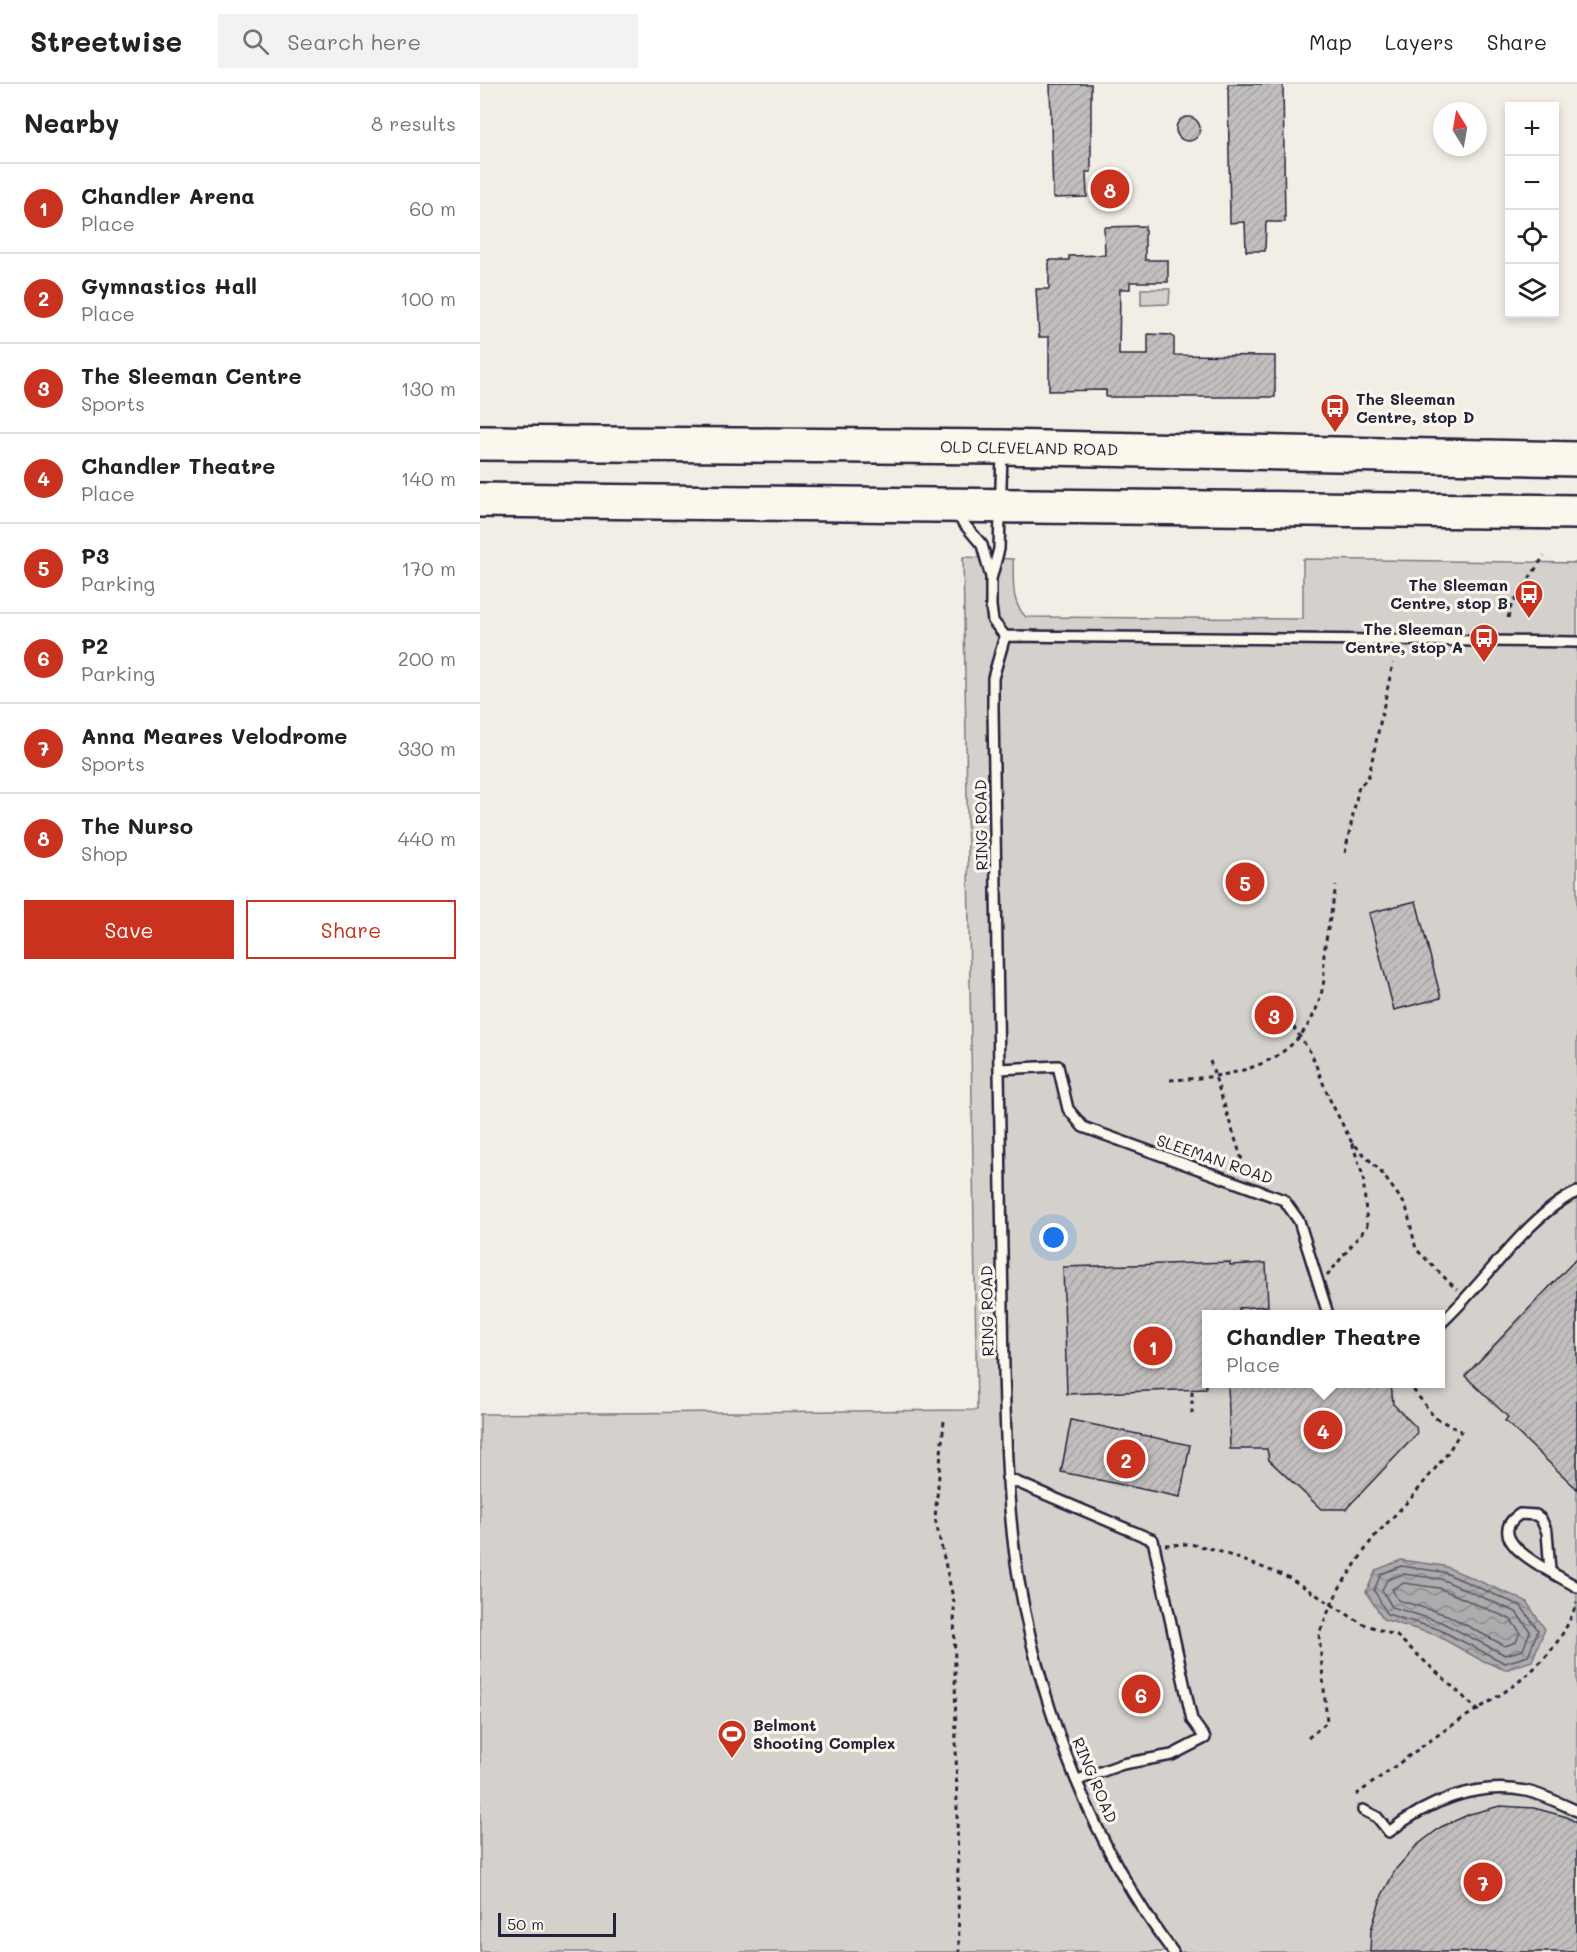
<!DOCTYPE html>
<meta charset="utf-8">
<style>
:root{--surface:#fff;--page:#f2f2f2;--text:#222;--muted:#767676;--line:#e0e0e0;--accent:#c8321e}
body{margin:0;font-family:Mali,sans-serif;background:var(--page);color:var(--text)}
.controls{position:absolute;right:18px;top:18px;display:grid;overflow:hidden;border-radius:0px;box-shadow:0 3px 9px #0003}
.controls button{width:54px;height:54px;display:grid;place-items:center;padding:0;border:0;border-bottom:2px solid var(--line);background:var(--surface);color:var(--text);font:30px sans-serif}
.compass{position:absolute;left:953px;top:18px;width:54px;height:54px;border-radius:50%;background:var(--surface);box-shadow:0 3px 9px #0003;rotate:349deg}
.scale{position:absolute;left:18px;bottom:15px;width:118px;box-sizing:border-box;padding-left:6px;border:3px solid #22223b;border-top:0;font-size:16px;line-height:21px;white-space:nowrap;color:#22223b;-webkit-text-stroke:4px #fbf7ec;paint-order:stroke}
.you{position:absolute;left:574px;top:1154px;width:21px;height:21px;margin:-15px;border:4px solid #fff;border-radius:50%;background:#1a73e8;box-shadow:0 0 0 9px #1a73e833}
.badge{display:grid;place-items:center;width:39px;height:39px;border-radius:50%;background:var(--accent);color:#fff;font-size:20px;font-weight:700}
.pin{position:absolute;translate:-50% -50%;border:3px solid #fff;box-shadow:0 2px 6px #0006}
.popup{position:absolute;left:722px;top:1226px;width:243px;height:78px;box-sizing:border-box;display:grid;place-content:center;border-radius:0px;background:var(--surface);filter:drop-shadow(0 2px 4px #0005);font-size:20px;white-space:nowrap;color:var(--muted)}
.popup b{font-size:22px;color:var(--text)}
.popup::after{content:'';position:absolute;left:50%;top:100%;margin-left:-12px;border:12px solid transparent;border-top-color:var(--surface)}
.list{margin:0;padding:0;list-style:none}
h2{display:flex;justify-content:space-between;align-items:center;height:78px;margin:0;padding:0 24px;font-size:26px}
h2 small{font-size:20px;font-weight:400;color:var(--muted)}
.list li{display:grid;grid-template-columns:39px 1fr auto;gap:18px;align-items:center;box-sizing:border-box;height:90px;padding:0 24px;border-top:2px solid var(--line)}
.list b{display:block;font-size:22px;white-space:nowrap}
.list p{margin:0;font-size:20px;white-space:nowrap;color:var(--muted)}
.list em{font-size:20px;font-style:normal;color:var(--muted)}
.actions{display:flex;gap:12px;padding:18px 24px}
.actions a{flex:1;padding:14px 0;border:2px solid var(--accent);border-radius:0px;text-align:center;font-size:21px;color:var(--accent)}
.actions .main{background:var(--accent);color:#fff}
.icon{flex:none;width:33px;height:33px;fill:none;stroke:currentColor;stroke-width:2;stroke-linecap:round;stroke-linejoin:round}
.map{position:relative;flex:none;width:1097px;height:1868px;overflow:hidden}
header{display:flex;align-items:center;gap:36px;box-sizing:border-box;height:84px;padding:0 30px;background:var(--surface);border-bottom:2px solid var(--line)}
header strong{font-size:28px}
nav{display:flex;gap:33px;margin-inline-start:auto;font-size:21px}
.search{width:420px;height:54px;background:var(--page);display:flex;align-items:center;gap:15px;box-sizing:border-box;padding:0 21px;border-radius:0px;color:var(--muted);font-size:22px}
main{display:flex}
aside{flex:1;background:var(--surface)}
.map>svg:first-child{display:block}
.park{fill:#d4d1cc;stroke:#7b7a84;stroke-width:1.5;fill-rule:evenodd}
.water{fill:url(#water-waves);stroke:#76747f;stroke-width:1.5}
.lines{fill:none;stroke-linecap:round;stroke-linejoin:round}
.shore{stroke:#5a5969;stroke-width:1.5}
.building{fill:url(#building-hatch);stroke:#22223b;stroke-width:1.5}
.lane-casing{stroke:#22223b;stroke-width:14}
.highway-casing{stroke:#22223b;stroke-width:38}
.path{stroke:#22223b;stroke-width:3;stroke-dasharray:4.5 4.5;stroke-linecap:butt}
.lane{stroke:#fbf7ec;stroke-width:9}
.highway{stroke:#fbf7ec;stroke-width:33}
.labels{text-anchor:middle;stroke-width:6;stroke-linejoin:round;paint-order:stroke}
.poi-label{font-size:16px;font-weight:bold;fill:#22223b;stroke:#fbf7ec;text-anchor:start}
.street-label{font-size:16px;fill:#22223b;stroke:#fbf7ec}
</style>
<header>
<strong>Streetwise</strong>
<div class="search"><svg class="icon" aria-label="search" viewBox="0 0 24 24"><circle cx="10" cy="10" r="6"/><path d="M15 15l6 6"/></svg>Search here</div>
<nav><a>Map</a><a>Layers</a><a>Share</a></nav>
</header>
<main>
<aside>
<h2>Nearby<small>8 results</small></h2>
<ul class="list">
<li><span class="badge">1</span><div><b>Chandler Arena</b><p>Place</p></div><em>60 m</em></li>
<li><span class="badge">2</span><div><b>Gymnastics Hall</b><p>Place</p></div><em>100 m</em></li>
<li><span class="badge">3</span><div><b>The Sleeman Centre</b><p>Sports</p></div><em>130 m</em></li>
<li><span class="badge">4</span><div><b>Chandler Theatre</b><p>Place</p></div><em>140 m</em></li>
<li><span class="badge">5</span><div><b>P3</b><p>Parking</p></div><em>170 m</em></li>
<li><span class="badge">6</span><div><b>P2</b><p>Parking</p></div><em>200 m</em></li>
<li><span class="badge">7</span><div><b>Anna Meares Velodrome</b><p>Sports</p></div><em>330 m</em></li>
<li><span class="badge">8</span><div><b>The Nurso</b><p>Shop</p></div><em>440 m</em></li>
</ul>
<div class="actions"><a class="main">Save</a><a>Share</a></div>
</aside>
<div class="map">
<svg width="1097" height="1868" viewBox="0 0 1097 1868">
<defs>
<pattern id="water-waves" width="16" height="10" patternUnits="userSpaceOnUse" patternTransform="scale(1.5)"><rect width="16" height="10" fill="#aeabad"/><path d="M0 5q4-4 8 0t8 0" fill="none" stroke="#8d8b8e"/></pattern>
<pattern id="building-hatch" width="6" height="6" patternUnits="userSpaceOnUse" patternTransform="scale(1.5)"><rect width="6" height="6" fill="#c2bebe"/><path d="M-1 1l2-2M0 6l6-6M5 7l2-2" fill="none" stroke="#a6a3a4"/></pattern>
</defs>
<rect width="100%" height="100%" fill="#f2eee5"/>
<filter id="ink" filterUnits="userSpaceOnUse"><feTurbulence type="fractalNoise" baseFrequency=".0167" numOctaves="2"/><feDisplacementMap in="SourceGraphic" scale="12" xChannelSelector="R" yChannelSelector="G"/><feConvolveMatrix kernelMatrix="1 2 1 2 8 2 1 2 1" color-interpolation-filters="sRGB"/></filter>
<g filter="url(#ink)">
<!-- park -->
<path class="park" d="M 661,205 L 690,205 L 689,220 L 661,221 Z
M 483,473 L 533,475 C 534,496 530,518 546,533 L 823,535 L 823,475 L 1097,479 L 1097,1868 L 0,1868 L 0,1330 L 497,1326 ZM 726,1230 L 960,1230 L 960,1300 L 726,1300 Z"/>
<!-- water -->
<path class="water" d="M 921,1476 L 964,1482 L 1046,1517 L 1065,1545 L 1052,1577 L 1025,1586 L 999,1575 L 956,1551 L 903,1535 L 886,1508 L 896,1486 Z"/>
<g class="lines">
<!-- shore -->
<path class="shore" d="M 921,1482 L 963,1488 L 1041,1522 L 1058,1546 L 1048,1572 L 1025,1579 L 958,1545 L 907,1530 L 894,1506 L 901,1490 Z
M 923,1490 L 961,1495 L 1036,1528 L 1050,1547 L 1043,1566 L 1025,1571 L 961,1538 L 912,1523 L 902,1506 L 907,1496 Z
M 924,1499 L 959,1504 L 1030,1535 L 1040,1548 L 1036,1558 L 1025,1562 L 967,1531 L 918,1516 L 912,1505 Z"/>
</g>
<!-- building -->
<path class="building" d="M 570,0 L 611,0 L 611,88 L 606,88 L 607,113 L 573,114 Z
M 748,0 L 803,0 L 805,138 L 786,138 L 785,167 L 766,167 L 765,138 L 750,139 Z
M696 45a12 12 0 1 1 24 0a12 12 0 1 1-24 0Z
M 665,142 L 665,176 L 688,176 L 688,198 L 650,198 L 650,205 L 640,205 L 639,271 L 668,271 L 668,250 L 691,251 L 694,254 L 694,271 L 795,272 L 795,313 L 626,313 L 626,306 L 569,307 L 569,253 L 559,253 L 556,205 L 569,205 L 569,176 L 589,176 L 589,172 L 625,171 L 624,143 Z
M 936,817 L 961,914 L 914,926 L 889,829 Z
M 1097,1174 L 1097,1405 L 1025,1337 L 1028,1333 L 985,1292 Z
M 750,1178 L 750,1181 L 786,1179 L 788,1222 L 759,1224 L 759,1230 L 726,1230 L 726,1305 L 587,1310 L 583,1183 Z
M 748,1299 L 911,1299 L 913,1320 L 936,1343 L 937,1350 L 866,1425 L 841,1425 L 789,1376 L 787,1365 L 750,1365 Z
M 591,1336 L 710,1361 L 700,1413 L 581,1388 Z
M 1020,1722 L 1054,1724 L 1087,1733 L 1097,1739 L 1097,1868 L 890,1868 L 891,1846 L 902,1811 L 916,1785 L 936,1762 L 961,1743 L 990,1730 Z"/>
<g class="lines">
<!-- lane casing -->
<g class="lane-casing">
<path id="lane" d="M 522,370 L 519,465 L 511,495 L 511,522 L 513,537 L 525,552 L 1097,558
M 474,428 L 502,461 L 511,493
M 525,552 L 513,594 L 513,626 L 524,1286 C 526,1358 527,1432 540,1503 C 563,1631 614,1764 693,1868
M 519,985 L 578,982 L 588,1025 L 603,1043 L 804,1116 L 819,1137 L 848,1230
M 960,1240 C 1002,1203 1048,1130 1097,1108
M 527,1394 L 673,1456 L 712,1636 L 725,1654 L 692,1671 L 643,1680 L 598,1696
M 1070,1487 L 1067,1448 L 1061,1435 L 1056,1431 L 1040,1430 C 997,1457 1079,1491 1097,1503
M 883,1726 L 897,1733 L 909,1748 C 946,1718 997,1697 1046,1707 C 1064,1711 1080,1719 1097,1727"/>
</g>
<!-- highway casing -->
<g class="highway-casing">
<path id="highway" d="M 0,359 L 522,363 L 1097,375
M 0,416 L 1097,428"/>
</g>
<!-- path -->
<path class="path" d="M 1028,534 L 1031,522 L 1064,472
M 865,769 L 879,702 L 888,695 L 913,579
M 808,935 L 831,969 L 849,1014 L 871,1057 L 901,1088 L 926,1122 L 936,1165 L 977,1206
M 730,977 L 762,1076 L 761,1087
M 690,996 C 758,993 827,981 843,902 C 845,892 843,881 844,870 C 847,847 852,825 856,802
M 847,1192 L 887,1142 L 883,1092 L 872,1059
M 712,1330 L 712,1306
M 464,1337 L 455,1434 L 474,1518 L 479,1868
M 685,1461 L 710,1460 L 733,1465 L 808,1493 L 881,1539 L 917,1552 L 999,1627
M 828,1654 L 847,1638 L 839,1550 L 851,1521 L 860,1503 L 893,1454 L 932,1413 L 967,1370 L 981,1347 L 955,1334 L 929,1300
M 876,1711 C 903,1691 930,1671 958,1651 C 1015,1611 1072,1591 1097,1518"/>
<!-- lane -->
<use href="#lane" class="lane"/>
<!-- highway -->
<use href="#highway" class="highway"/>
</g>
</g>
<!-- icons -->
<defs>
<g id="bus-pin" transform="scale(1.5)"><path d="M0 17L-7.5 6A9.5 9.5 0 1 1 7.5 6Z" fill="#c8321e" stroke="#fbf7ec"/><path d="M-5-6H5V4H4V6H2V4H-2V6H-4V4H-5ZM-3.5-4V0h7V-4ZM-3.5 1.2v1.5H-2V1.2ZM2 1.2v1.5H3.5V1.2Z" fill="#fff"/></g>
<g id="stadium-pin" transform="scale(1.5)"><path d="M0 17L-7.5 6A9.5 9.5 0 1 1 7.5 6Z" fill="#c8321e" stroke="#fbf7ec"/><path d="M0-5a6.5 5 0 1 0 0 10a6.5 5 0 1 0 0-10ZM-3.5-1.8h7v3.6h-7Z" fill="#fff"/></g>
</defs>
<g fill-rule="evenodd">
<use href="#bus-pin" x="855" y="324"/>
<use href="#bus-pin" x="1049" y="510"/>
<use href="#bus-pin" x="1004" y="554"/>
<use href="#stadium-pin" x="252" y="1650"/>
</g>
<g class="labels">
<!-- poi labels -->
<g class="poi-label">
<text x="876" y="321">The Sleeman<tspan x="876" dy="18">Centre, stop D</tspan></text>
<text x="1028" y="507" text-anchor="end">The Sleeman<tspan x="1028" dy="18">Centre, stop B</tspan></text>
<text x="983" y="551" text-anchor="end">The Sleeman<tspan x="983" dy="18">Centre, stop A</tspan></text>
<text x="273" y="1647">Belmont<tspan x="273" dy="18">Shooting Complex</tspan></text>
</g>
<!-- street labels -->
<g class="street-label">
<text transform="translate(549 364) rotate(1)" y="6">OLD CLEVELAND ROAD</text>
<text transform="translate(501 741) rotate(-91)" y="6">RING ROAD</text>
<text transform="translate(735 1075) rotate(19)" y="6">SLEEMAN ROAD</text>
<text transform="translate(507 1227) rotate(-91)" y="6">RING ROAD</text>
<text transform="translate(615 1696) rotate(67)" y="6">RING ROAD</text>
</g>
</g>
</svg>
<div class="controls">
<button>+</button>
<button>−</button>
<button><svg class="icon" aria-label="locate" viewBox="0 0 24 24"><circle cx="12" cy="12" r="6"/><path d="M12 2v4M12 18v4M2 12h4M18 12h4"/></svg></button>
<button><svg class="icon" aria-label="layers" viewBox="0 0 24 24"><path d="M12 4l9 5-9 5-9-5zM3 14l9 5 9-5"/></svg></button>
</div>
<svg class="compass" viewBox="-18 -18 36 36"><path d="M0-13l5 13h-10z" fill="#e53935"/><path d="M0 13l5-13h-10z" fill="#767676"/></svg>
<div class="scale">50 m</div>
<div class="you"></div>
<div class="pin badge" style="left:673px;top:1262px">1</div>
<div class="pin badge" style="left:646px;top:1375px">2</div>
<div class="pin badge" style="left:794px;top:931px">3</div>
<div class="pin badge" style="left:843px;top:1346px">4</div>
<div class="popup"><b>Chandler Theatre</b>Place</div>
<div class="pin badge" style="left:765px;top:798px">5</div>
<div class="pin badge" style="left:661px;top:1610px">6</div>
<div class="pin badge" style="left:1003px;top:1798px">7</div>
<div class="pin badge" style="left:630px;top:105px">8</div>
</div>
</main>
